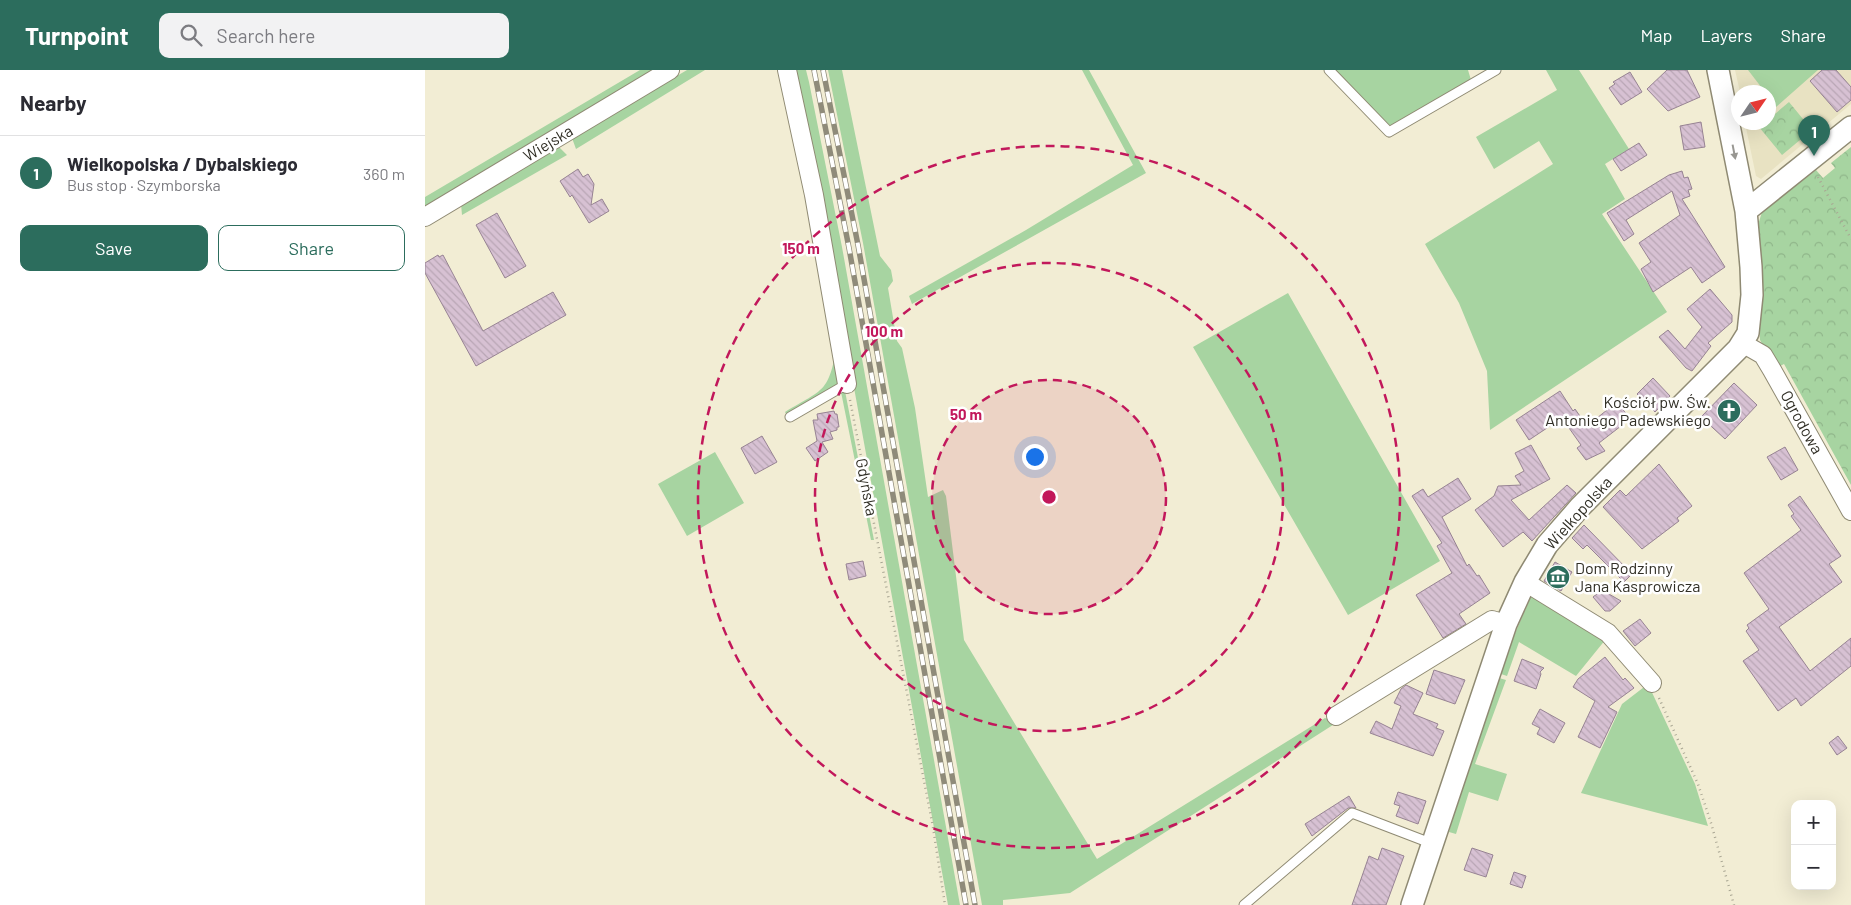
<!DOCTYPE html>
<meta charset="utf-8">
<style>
:root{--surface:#fff;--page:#f2f2f3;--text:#2b2b33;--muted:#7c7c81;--line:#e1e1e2;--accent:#2c6d5d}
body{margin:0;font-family:Barlow,sans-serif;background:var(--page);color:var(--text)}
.controls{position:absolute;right:15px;bottom:15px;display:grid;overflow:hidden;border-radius:10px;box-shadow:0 5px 20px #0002}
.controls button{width:45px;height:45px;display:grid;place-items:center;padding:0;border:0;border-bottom:1px solid var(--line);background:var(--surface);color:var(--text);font:25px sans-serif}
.compass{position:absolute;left:1306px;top:15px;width:45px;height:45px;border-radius:50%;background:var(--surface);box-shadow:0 5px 20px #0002;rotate:55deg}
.you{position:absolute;left:609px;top:386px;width:18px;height:18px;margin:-12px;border:4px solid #fff;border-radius:50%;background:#1a73e8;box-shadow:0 0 0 8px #1a73e833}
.badge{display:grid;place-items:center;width:32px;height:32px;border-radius:50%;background:var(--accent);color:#fff;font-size:16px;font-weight:700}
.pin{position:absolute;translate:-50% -41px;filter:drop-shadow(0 1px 2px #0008)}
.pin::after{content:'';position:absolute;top:26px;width:18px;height:15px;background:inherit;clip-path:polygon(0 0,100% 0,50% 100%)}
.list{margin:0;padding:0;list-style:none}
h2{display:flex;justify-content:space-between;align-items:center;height:65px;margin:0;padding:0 20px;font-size:21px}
h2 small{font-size:16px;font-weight:400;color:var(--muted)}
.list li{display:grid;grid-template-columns:32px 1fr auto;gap:15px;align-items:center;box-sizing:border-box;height:75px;padding:0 20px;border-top:1px solid var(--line)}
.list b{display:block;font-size:19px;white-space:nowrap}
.list p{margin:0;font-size:16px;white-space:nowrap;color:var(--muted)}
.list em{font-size:16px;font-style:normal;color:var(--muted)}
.actions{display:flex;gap:10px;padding:15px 20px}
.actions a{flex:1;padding:11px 0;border:1px solid var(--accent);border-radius:10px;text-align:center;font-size:18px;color:var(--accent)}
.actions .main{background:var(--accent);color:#fff}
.icon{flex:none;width:28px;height:28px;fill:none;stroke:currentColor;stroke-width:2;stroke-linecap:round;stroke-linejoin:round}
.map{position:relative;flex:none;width:1426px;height:835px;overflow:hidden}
header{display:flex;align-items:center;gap:30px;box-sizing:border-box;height:70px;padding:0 25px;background:var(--accent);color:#fff}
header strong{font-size:24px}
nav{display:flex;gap:28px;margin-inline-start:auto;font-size:18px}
.search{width:350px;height:45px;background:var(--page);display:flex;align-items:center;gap:12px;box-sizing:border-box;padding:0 18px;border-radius:10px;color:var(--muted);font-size:19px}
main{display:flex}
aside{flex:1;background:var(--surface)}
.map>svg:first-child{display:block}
.built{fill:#e8e2c2}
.green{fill:#a7d4a1}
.park{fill:url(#park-crowns)}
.building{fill:url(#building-back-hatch);stroke:#978393}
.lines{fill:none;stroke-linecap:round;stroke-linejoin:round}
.service-casing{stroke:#8f8a73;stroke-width:11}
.minor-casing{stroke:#8f8a73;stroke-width:20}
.tertiary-casing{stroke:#8f8a73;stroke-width:24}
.path{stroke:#a9a693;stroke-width:2.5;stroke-dasharray:1 4;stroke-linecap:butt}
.service{stroke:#fff;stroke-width:9}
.minor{stroke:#fff;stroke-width:18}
.tertiary{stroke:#fff;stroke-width:21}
.rail-casing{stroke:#8f8b7a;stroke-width:5.5}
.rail{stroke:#fff;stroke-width:4;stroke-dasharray:11;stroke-linecap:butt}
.oneway{fill:#989792}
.ring{fill:none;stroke:#c2185b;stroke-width:2.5;stroke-dasharray:9 6}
.labels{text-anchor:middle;stroke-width:5;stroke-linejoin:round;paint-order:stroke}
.street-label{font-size:16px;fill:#312f26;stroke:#fff}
.poi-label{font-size:16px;fill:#312f26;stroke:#fff;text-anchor:end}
.centre{fill:#c2185b;stroke:#fff;stroke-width:2.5}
.ring-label{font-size:15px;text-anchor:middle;font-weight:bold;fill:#c2185b;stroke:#fff;stroke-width:5;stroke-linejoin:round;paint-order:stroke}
</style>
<header>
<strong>Turnpoint</strong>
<div class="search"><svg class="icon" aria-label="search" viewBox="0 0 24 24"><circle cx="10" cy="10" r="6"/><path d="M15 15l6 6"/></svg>Search here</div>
<nav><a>Map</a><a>Layers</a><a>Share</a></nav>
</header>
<main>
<aside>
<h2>Nearby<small></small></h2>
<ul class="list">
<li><span class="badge">1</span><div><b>Wielkopolska / Dybalskiego</b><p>Bus stop · Szymborska</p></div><em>360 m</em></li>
</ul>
<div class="actions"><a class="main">Save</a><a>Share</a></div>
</aside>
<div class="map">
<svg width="1426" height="835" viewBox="0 0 1426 835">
<defs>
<pattern id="park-crowns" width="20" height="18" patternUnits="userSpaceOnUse" patternTransform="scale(1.25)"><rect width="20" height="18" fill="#a7d4a1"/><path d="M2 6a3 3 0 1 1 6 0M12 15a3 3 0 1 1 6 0" fill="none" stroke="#90b68a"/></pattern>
<pattern id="building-back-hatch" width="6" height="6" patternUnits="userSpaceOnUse" patternTransform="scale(1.25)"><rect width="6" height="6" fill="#d7c1d3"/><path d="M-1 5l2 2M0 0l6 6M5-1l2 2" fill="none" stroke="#b9a6b5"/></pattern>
</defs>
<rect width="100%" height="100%" fill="#f2edd4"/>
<!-- built -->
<path class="built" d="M 1310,0 L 1426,0 L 1426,34 L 1336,109 L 1331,106 L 1320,53 L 1344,52 L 1344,22 L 1315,22 Z"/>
<!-- green -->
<path class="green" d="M 215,0 L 230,0 L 0,137 L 0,127 Z
M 262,0 L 280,0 L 151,79 L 147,68 Z
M 366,0 L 381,0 L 384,12 L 417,177 L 535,835 L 523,835 L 404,180 Z
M 403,0 L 417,0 L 455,186 L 466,200 L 468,211 L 463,218 L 472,271 L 477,278 L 490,338 L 503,427 L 518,420 L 521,426 L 539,570 L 672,789 L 900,648 L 911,653 L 645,823 L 578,830 L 578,835 L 557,835 L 438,173 Z
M 657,0 L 664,0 L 721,103 L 487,234 L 484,226 L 601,160 L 708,95 Z
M 910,0 L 1043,0 L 1046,10 L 964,58 Z
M 1121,0 L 1154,0 L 1204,79 L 1180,94 L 1200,129 L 1177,144 L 1242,242 L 1065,360 L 1062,301 L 1034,233 L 1000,174 L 1128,94 L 1114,71 L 1069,99 L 1051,67 L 1132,20 Z
M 1323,0 L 1393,0 L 1351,37 L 1344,27 L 1344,22 L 1340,22 Z
M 133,76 L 142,85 L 37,145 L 36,134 Z
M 863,223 L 1015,491 L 923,545 L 768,277 Z
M 412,276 L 417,313 L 362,345 L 360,342 C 400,318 403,323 412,276 Z
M 420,321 L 449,470 L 446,470 L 416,322 Z
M 290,382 L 319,433 L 262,466 L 233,414 Z
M 1108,522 L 1181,569 L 1151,606 L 1094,572 L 1082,606 L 1076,604 L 1088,568 Z
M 1074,608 L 1081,610 L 1050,694 L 1082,704 L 1073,731 L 1044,722 L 1031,764 L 1024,762 L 1044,692 Z
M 1223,614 L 1270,714 L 1283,756 L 1156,723 L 1197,634 Z"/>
<!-- park -->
<path class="park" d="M 1364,32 L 1387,60 L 1357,85 L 1334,57 L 1344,52 L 1344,49 Z
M 1426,77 L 1426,415 L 1359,294 L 1351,298 L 1335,270 L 1332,158 L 1337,142 L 1391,100 L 1398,108 L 1410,98 L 1406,93 Z"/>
<!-- building -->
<path class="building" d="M 1242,0 L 1262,0 L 1275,27 L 1243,41 L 1222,19 Z
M 1397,0 L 1411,0 L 1426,17 L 1426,30 L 1412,42 L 1385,11 Z
M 1205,2 L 1217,22 L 1196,35 L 1184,18 L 1190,14 L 1188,12 Z
M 1276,52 L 1280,77 L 1259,80 L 1255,56 Z
M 1214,73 L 1222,85 L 1196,101 L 1188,89 Z
M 153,99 L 158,107 L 163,104 L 169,114 L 166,135 L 177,129 L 184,141 L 164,153 L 147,125 L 145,127 L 135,111 Z
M 1257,101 L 1259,108 L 1263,107 L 1267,119 L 1263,120 L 1265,126 L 1257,129 L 1300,197 L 1277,213 L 1266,197 L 1228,222 L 1216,199 L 1226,192 L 1214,173 L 1255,145 L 1247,121 L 1201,150 L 1209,164 L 1199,171 L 1182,143 L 1244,105 Z
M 72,143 L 101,196 L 80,208 L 51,155 Z
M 13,185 L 14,187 L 18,185 L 58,261 L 128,222 L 141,245 L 51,296 L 0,203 L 0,193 Z
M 1285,219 L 1307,245 L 1307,252 L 1283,273 L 1286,276 L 1267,301 L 1261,298 L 1234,267 L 1243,260 L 1260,279 L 1277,257 L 1262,239 Z
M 1228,308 L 1245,326 L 1230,342 L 1212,324 Z
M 1309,313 L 1332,335 L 1300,369 L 1276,347 Z
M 1135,321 L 1148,341 L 1150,339 L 1162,356 L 1182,340 L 1179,336 L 1190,329 L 1205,349 L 1174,373 L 1180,381 L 1161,390 L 1152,378 L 1156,375 L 1137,348 L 1104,370 L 1091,350 Z
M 409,341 L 410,344 L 412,344 L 414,357 L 412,357 L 412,360 L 405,362 L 408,369 L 397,372 L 403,382 L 390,391 L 381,378 L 392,371 L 388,350 L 393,350 L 392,344 Z
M 337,366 L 352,392 L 330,404 L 316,378 Z
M 1106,375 L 1125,409 L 1086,430 L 1104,450 L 1142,415 L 1151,423 L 1107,471 L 1098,462 L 1078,477 L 1050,440 L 1069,426 L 1073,416 L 1096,415 L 1090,406 L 1099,401 L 1090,383 Z
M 1360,377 L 1373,400 L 1356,410 L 1342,387 Z
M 1234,394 L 1267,436 L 1252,448 L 1254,451 L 1217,479 L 1178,437 L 1195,420 L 1201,426 Z
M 1033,408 L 1046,429 L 1017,447 L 1042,496 L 1044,494 L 1052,506 L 1054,505 L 1065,523 L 1034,544 L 1041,554 L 1018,568 L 991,525 L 1027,503 L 1012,476 L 1017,473 L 987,426 L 998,419 L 1003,427 Z
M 1375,426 L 1416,486 L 1404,494 L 1417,512 L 1354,557 L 1385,601 L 1426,568 L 1426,596 L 1376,636 L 1371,628 L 1353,641 L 1318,591 L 1334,580 L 1321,561 L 1324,558 L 1322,555 L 1344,539 L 1319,503 L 1376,460 L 1366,446 L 1369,444 L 1363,435 Z
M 1159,455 L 1207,504 L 1199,512 L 1162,475 L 1158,479 L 1147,468 Z
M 438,491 L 441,506 L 424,510 L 421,494 Z
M 1130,492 L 1147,502 L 1136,521 L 1119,511 Z
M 1177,520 L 1196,531 L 1185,541 L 1180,541 L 1168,527 Z
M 1215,549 L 1226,563 L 1210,576 L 1198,561 Z
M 1180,587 L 1198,610 L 1200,608 L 1209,618 L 1183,637 L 1192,642 L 1175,678 L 1153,667 L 1170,631 L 1148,617 L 1153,609 Z
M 1097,589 L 1119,598 L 1115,602 L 1116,604 L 1111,619 L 1089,611 Z
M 1009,600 L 1040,610 L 1030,634 L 1001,624 Z
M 981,615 L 998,623 L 988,644 L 1013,654 L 1011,658 L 1019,661 L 1008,686 L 945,663 L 951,651 L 967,659 L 976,636 L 969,633 L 976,619 Z
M 1115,639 L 1140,653 L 1129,673 L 1112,664 L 1115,658 L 1107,654 Z
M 1413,666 L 1422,678 L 1412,685 L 1404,673 Z
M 973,722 L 1001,731 L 993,754 L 971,746 L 975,736 L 969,734 Z
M 924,726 L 931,738 L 923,738 L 887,766 L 880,754 Z
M 957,778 L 979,786 L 961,835 L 927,835 L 944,786 L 953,790 Z
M 1047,778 L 1068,785 L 1061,807 L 1039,800 Z
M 1089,802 L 1101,806 L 1097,818 L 1085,814 Z"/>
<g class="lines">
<!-- service casing -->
<g class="service-casing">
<path id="service" d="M 904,0 L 964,62 L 1071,0
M 365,347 L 422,314
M 819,835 L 927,743 L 1008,774"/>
</g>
<!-- minor casing -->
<g class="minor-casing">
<path id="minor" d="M 362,0 L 389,125 L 422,314
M 0,147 L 245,0
M 1317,273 L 1338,285 L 1347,300 L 1426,441
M 1100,512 L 1183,563 L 1227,613
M 911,646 L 1067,550 L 1081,554"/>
</g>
<!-- tertiary casing -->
<g class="tertiary-casing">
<path id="tertiary" d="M 1321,141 L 1426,57
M 987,835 L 1081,554 L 1100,512 L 1122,475 L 1155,437 L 1313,279 L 1323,263 L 1327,225 L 1326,197 L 1321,141 L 1293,0"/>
</g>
<!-- path -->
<path class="path" d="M 1393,107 L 1426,169
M 425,330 L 508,757 L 520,835
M 1234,628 L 1273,714 L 1286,753 L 1309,835"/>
<!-- service -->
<use href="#service" class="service"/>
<!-- minor -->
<use href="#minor" class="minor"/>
<!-- tertiary -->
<use href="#tertiary" class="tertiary"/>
<!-- rail casing -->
<g class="rail-casing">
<path id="rail" d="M 389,0 L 424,178 L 541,835
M 398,0 L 433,175 L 550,835"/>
</g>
<!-- rail -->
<use href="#rail" class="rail"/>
</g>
<!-- one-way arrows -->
<defs><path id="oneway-solid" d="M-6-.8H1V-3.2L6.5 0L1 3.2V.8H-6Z" transform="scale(1.25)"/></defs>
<use class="oneway" href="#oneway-solid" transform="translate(1309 82) rotate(79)"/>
<!-- distance rings -->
<circle cx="624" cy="427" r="117" fill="#c2185b" fill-opacity=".12"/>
<g class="ring">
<circle cx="624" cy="427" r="117"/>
<circle cx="624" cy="427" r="234"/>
<circle cx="624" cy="427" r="351"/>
</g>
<!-- icons -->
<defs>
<g id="church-disc" transform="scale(1.25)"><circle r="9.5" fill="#2c6d5d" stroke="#fff"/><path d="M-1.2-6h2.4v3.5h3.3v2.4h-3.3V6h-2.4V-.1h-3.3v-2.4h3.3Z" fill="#fff"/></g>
<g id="museum-disc" transform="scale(1.25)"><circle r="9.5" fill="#2c6d5d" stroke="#fff"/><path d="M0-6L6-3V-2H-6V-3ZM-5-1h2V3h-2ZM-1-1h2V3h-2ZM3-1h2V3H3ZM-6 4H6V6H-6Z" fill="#fff"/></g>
</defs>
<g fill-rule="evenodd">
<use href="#church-disc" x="1304" y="341"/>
<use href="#museum-disc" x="1133" y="507"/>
</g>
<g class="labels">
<!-- street labels -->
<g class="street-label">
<text transform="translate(123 73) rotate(-31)" y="6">Wiejska</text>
<text transform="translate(1377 352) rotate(61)" y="6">Ogrodowa</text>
<text transform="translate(442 417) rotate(79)" y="6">Gdyńska</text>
<text transform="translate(1153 443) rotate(-48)" y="6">Wielkopolska</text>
</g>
<!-- poi labels -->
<g class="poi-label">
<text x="1286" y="338">Kościół pw. Św.<tspan x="1286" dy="18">Antoniego Padewskiego</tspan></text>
<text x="1150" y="504" text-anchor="start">Dom Rodzinny<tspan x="1150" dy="18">Jana Kasprowicza</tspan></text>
</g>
</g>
<circle cx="624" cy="427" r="8" class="centre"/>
<g class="ring-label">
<text x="376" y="184">150 m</text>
<text x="459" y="267">100 m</text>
<text x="541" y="350">50 m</text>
</g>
</svg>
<div class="controls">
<button>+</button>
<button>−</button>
</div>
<svg class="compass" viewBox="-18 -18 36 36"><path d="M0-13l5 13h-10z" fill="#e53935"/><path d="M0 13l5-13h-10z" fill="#7c7c81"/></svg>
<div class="you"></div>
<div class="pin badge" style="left:1389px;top:86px">1</div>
</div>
</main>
